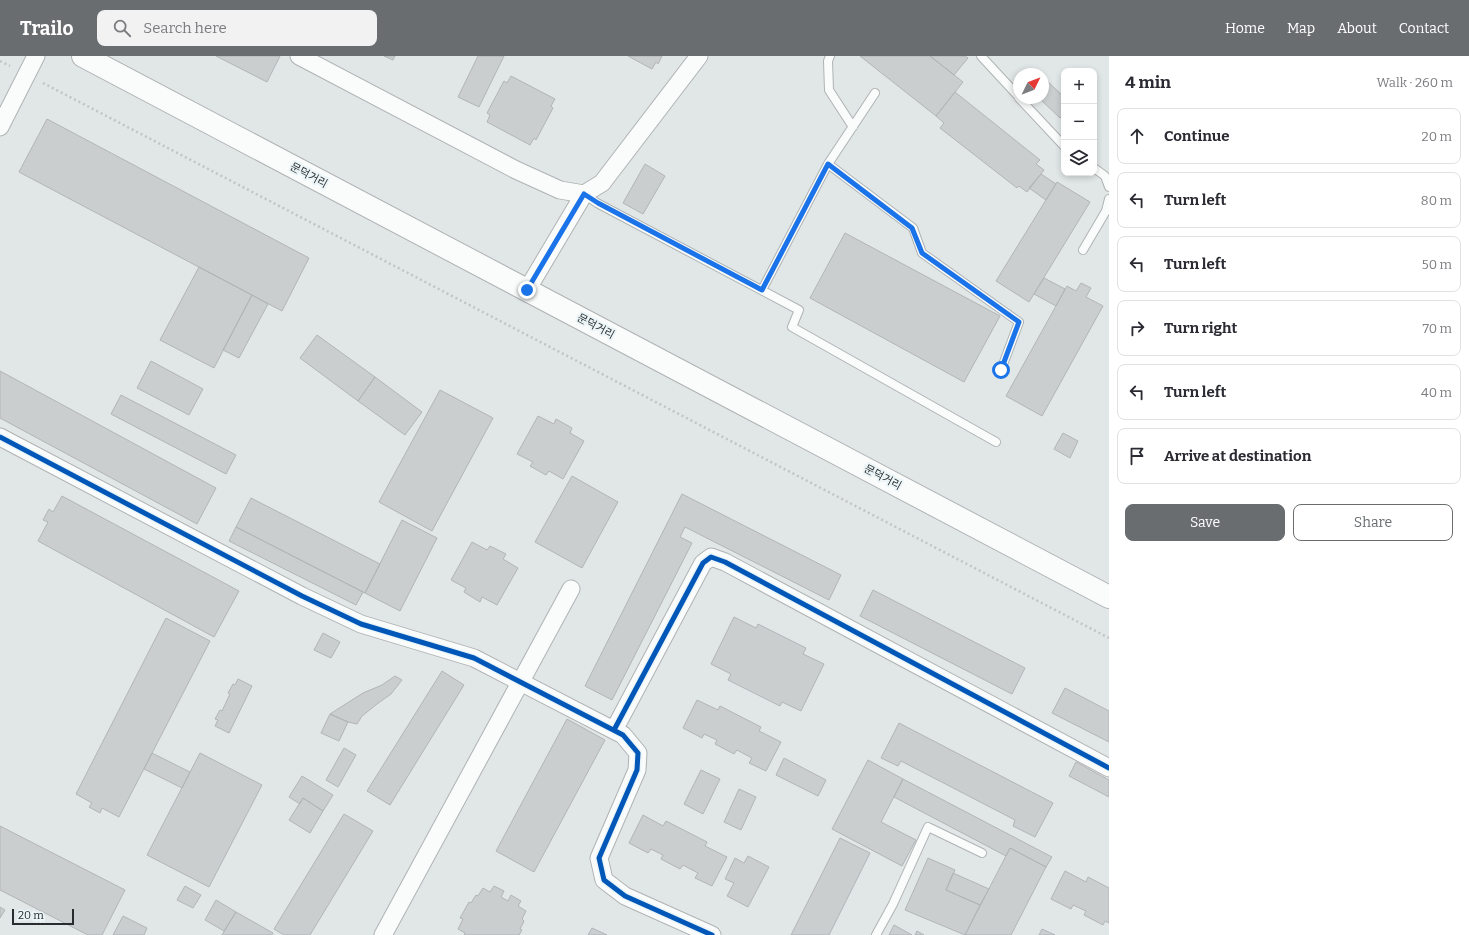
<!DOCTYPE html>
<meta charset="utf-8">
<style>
:root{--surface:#fff;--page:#f2f2f3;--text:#2b2b33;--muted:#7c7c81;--line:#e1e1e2;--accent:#696d6f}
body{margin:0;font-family:Bitter,"Noto Sans KR",serif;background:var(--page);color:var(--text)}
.controls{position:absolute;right:12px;top:12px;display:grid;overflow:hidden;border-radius:8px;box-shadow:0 2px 6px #0003}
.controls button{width:36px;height:36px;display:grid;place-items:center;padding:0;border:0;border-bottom:1px solid var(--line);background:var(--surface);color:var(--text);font:20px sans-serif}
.compass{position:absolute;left:1013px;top:12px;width:36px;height:36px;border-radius:50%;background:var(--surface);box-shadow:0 2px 6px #0003;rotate:47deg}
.scale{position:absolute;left:12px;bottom:10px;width:62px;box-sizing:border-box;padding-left:4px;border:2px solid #292c2e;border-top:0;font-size:11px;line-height:14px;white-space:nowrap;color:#292c2e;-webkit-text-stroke:3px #ebf5f8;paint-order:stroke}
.stop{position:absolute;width:12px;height:12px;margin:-9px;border:3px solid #1a73e8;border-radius:50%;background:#fff}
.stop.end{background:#1a73e8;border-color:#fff;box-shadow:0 1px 4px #0008}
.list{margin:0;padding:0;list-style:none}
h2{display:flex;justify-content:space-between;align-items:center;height:52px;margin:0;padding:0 16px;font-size:17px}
h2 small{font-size:13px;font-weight:400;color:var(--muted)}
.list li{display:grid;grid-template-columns:26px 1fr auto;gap:12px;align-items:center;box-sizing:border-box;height:56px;margin:0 8px 8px;padding:0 8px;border:1px solid var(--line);border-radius:8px}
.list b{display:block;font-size:15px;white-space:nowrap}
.list em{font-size:13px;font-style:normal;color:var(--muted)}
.actions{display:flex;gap:8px;padding:12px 16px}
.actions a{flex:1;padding:9px 0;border:1px solid var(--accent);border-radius:8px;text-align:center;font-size:14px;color:var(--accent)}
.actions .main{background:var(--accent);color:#fff}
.icon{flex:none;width:22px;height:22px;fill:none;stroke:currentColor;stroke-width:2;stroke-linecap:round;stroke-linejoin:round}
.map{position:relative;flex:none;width:1109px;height:879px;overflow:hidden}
header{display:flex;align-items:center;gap:24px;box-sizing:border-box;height:56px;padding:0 20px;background:var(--accent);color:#fff}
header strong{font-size:19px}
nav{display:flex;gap:22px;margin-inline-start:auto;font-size:14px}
.search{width:280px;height:36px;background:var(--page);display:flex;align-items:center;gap:10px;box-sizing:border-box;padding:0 14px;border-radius:8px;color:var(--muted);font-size:15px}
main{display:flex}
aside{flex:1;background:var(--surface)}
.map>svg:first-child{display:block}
.building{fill:#cacecf;stroke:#b1b5b6}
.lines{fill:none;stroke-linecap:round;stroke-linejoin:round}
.lane-casing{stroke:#afb3b3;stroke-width:10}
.street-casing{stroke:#afb3b3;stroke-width:19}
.secondary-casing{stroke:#afb3b3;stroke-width:24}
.path{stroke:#c2c4c4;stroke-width:2.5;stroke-dasharray:2 3;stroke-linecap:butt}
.lane{stroke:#fafbfb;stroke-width:8}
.street{stroke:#fafbfb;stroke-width:17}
.secondary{stroke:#fafbfb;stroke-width:22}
.cycleway-casing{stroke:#ebf5f8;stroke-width:8}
.cycleway{stroke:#0057b8;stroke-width:5}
.route{stroke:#1a73e8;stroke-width:5}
.labels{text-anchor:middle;stroke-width:4;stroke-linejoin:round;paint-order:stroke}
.street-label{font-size:11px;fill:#292c2e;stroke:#ebf5f8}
</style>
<header>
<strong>Trailo</strong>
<div class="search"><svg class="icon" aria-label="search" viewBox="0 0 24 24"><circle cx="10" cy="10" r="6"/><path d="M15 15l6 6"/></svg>Search here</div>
<nav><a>Home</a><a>Map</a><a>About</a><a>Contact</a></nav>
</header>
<main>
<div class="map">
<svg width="1109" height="879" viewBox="0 0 1109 879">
<rect width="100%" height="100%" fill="#e1e6e7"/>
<!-- building -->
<path class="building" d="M 216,0 L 280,0 L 267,26 Z
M 384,0 L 395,0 L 393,4 Z
M 478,0 L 504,0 L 479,51 L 458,41 Z
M 628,0 L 662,0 L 658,8 L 656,6 L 652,13 Z
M 860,0 L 930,0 L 963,26 L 936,60 Z
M 930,0 L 965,0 L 968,2 L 954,19 Z
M 511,20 L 555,43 L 551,50 L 553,52 L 536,84 L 534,82 L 530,89 L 487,66 L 490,59 L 487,57 L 504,25 L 507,27 Z
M 1043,21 L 1064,41 L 1064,58 L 1060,62 L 1039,42 L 1043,42 Z
M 955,36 L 1040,104 L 1036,108 L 1044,114 L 1027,136 L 1019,130 L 1017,132 L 940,72 L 944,67 L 936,60 Z
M 47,63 L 309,202 L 282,255 L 19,116 Z
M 645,108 L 665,120 L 643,158 L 623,147 Z
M 1041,118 L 1056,128 L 1046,144 L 1029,132 Z
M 1057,126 L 1090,146 L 1029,246 L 996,225 Z
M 845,177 L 1000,260 L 964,326 L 810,242 Z
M 199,211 L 252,239 L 214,312 L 160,284 Z
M 1044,222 L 1065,233 L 1056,250 L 1034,238 Z
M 1081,227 L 1091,232 L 1086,241 L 1103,250 L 1042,360 L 1006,340 L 1067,230 L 1076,235 Z
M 252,239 L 268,248 L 239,302 L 223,294 Z
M 317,279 L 375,321 L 358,345 L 300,302 Z
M 151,305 L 203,333 L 189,359 L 137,332 Z
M 0,315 L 216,432 L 197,468 L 0,362 Z
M 375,321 L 422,356 L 405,379 L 358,345 Z
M 440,334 L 493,362 L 432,475 L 379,446 Z
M 121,339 L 236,399 L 226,418 L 111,358 Z
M 538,360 L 554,368 L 556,363 L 572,372 L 570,377 L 584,385 L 563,423 L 549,415 L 546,419 L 530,410 L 533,406 L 517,398 Z
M 1063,377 L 1078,385 L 1070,402 L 1054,393 Z
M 572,420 L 618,446 L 582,512 L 535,486 Z
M 682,438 L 841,519 L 829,544 L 685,471 L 680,481 L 692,487 L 612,644 L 585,630 Z
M 62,440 L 239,535 L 214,581 L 38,485 L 48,466 L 43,464 L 49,453 L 53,456 Z
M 251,442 L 380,508 L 365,537 L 236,471 Z
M 402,464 L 437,482 L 400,555 L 365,537 Z
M 236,471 L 363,536 L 356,549 L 229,485 Z
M 472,486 L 487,494 L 490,490 L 506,498 L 503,503 L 518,512 L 497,549 L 482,541 L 480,546 L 464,536 L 466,532 L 451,524 Z
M 873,534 L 1025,612 L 1012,638 L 860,560 Z
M 734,561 L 756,572 L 758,568 L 806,592 L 803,598 L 824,608 L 801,655 L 782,646 L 780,650 L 728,624 L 731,618 L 711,608 Z
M 166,562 L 210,585 L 119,761 L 102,752 L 100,757 L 89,751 L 92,747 L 76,738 Z
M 323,577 L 340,586 L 331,602 L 314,594 Z
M 442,615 L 464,629 L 390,749 L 367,735 Z
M 395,620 L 402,624 L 391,638 L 377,648 L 362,660 L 357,668 L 348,666 L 330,658 L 363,637 L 382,629 Z
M 238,623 L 252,630 L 229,677 L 215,670 L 218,664 L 215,663 L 220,654 L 222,655 L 230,638 L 228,637 L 233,628 L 235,629 Z
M 1065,632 L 1109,655 L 1109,686 L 1052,657 Z
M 697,644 L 718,654 L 720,650 L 761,671 L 759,675 L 781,686 L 766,715 L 749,707 L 752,702 L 737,694 L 734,698 L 715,688 L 717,684 L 704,678 L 702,682 L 683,672 Z
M 330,658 L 348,666 L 339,685 L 321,677 Z
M 567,663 L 605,684 L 534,816 L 496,795 Z
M 899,667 L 1053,747 L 1035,781 L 1013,770 L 1015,764 L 901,705 L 898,710 L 881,702 Z
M 344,692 L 356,699 L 338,731 L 326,724 Z
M 152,697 L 190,716 L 182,732 L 144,713 Z
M 200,697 L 262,729 L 209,831 L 147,799 Z
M 784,702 L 826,724 L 818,740 L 776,719 Z
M 868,704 L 903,723 L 881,766 L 916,784 L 902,810 L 832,773 Z
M 1076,706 L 1109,724 L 1109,741 L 1069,720 Z
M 701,714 L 720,723 L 703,758 L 684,748 Z
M 302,720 L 333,739 L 323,755 L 303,742 L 300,748 L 289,741 Z
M 903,723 L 1052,801 L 1046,811 L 1010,792 L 1006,800 L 894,741 Z
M 739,733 L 756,741 L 741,774 L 724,766 Z
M 303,742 L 323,755 L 310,777 L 289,764 Z
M 344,758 L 373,775 L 310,879 L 284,879 L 274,873 Z
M 643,759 L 663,770 L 666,765 L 707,786 L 705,790 L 727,801 L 712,830 L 695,822 L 698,817 L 683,809 L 680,813 L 661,803 L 663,799 L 651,793 L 648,797 L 629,787 Z
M 0,770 L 125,834 L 102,879 L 88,879 L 0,834 Z
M 840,782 L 870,797 L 829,879 L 791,879 Z
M 1010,792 L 1046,811 L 1011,879 L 965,879 Z
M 748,800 L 769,811 L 748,851 L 727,840 L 734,827 L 725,823 L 735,802 L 744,807 Z
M 928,802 L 955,814 L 946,834 L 980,849 L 965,879 L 905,854 Z
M 1065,815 L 1086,826 L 1088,821 L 1109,832 L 1109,867 L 1105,865 L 1103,869 L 1084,859 L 1086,855 L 1073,849 L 1071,853 L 1051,843 Z
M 953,817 L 989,833 L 980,849 L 946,834 Z
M 185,830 L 201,839 L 193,852 L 177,844 Z
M 494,830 L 504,835 L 501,841 L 508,845 L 511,839 L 521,845 L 518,850 L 526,855 L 522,863 L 524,865 L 520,873 L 522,874 L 519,879 L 464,879 L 465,877 L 458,873 L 463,863 L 460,862 L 469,846 L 471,847 L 476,839 L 478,840 L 483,832 L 490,836 Z
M 216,844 L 236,856 L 224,875 L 205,864 Z
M 0,851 L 5,854 L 0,862 Z
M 236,856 L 273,877 L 272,879 L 222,879 Z
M 123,860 L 147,872 L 144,879 L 113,879 Z
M 894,869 L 912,879 L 889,879 Z
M 592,872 L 607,879 L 588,879 Z
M 1042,873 L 1055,879 L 1039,879 Z
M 917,875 L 924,879 L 915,879 Z"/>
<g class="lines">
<!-- lane casing -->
<g class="lane-casing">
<path id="lane" d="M 830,0 L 828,5 L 829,34 L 853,71
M 981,0 L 1019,41
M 1019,42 L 1064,90
M 828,108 L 913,172 L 922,197 L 1019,266 L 1001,314
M 1094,112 L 1105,120 L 1109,131
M 584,138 L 597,147 L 799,254 L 792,271 L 996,386
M 1083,194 L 1106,155 L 1109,143
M 762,234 L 828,108 L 875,37
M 876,879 L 893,848 L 928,771 L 982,797"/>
</g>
<!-- street casing -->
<g class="street-casing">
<path id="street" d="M 299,0 L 516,114 L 560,134 L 584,138 L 602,127 L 699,0
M 0,71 L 36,0
M 527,234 L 584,138
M 0,381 L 302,540 L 361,568 L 474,602 L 623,679 L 638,697 L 637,714 L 599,802 L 604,824 L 625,840 L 712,879
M 614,674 L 703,507 L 711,501 L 725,506 L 1109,712
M 383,879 L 571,533"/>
</g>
<!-- secondary casing -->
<g class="secondary-casing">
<path id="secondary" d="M 83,0 L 1109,541"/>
</g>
<!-- path -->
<path class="path" d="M 0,5 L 10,10
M 43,27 L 1109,582"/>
<!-- lane -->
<use href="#lane" class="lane"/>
<!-- street -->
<use href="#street" class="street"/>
<!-- secondary -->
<use href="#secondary" class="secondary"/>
<!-- cycleway casing -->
<g class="cycleway-casing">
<path id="cycleway" d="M 0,381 L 302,540 L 361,568 L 474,602 L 623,679 L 638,697 L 637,714 L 599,802 L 604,824 L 625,840 L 712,879
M 614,674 L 703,507 L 711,501 L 725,506 L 1109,712"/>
</g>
<!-- cycleway -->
<use href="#cycleway" class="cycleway"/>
</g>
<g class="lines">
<!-- route -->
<path class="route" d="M 527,234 L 584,138 L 598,147 L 762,234 L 828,108 L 912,172 L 922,197 L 1019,266 L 1001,314"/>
</g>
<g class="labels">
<!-- street labels -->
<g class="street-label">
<text transform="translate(309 119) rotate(28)" y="4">문덕거리</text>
<text transform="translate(596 270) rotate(28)" y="4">문덕거리</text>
<text transform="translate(883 421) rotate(28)" y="4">문덕거리</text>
</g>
</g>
</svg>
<div class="controls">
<button>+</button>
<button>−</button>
<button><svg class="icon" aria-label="layers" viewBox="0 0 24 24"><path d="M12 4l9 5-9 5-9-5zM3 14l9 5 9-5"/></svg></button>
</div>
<svg class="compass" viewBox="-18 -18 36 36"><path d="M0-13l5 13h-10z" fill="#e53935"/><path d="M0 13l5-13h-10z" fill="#7c7c81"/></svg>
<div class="scale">20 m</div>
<div class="stop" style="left:1001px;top:314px"></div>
<div class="stop end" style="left:527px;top:234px"></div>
</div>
<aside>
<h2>4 min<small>Walk · 260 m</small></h2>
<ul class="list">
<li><svg class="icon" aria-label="ahead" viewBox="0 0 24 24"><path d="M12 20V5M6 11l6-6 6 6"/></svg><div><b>Continue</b></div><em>20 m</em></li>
<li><svg class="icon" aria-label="left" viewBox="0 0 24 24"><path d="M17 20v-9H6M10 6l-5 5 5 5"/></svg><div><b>Turn left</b></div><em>80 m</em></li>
<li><svg class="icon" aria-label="left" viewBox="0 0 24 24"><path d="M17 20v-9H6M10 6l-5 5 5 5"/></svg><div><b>Turn left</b></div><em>50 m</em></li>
<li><svg class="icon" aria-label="right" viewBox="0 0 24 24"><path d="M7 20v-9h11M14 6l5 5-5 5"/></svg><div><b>Turn right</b></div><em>70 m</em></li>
<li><svg class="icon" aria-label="left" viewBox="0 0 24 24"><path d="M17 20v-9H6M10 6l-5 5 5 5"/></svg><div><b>Turn left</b></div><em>40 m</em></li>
<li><svg class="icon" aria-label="arrive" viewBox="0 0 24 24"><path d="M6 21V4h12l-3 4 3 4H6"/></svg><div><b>Arrive at destination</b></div></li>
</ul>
<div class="actions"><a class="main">Save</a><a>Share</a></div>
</aside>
</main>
